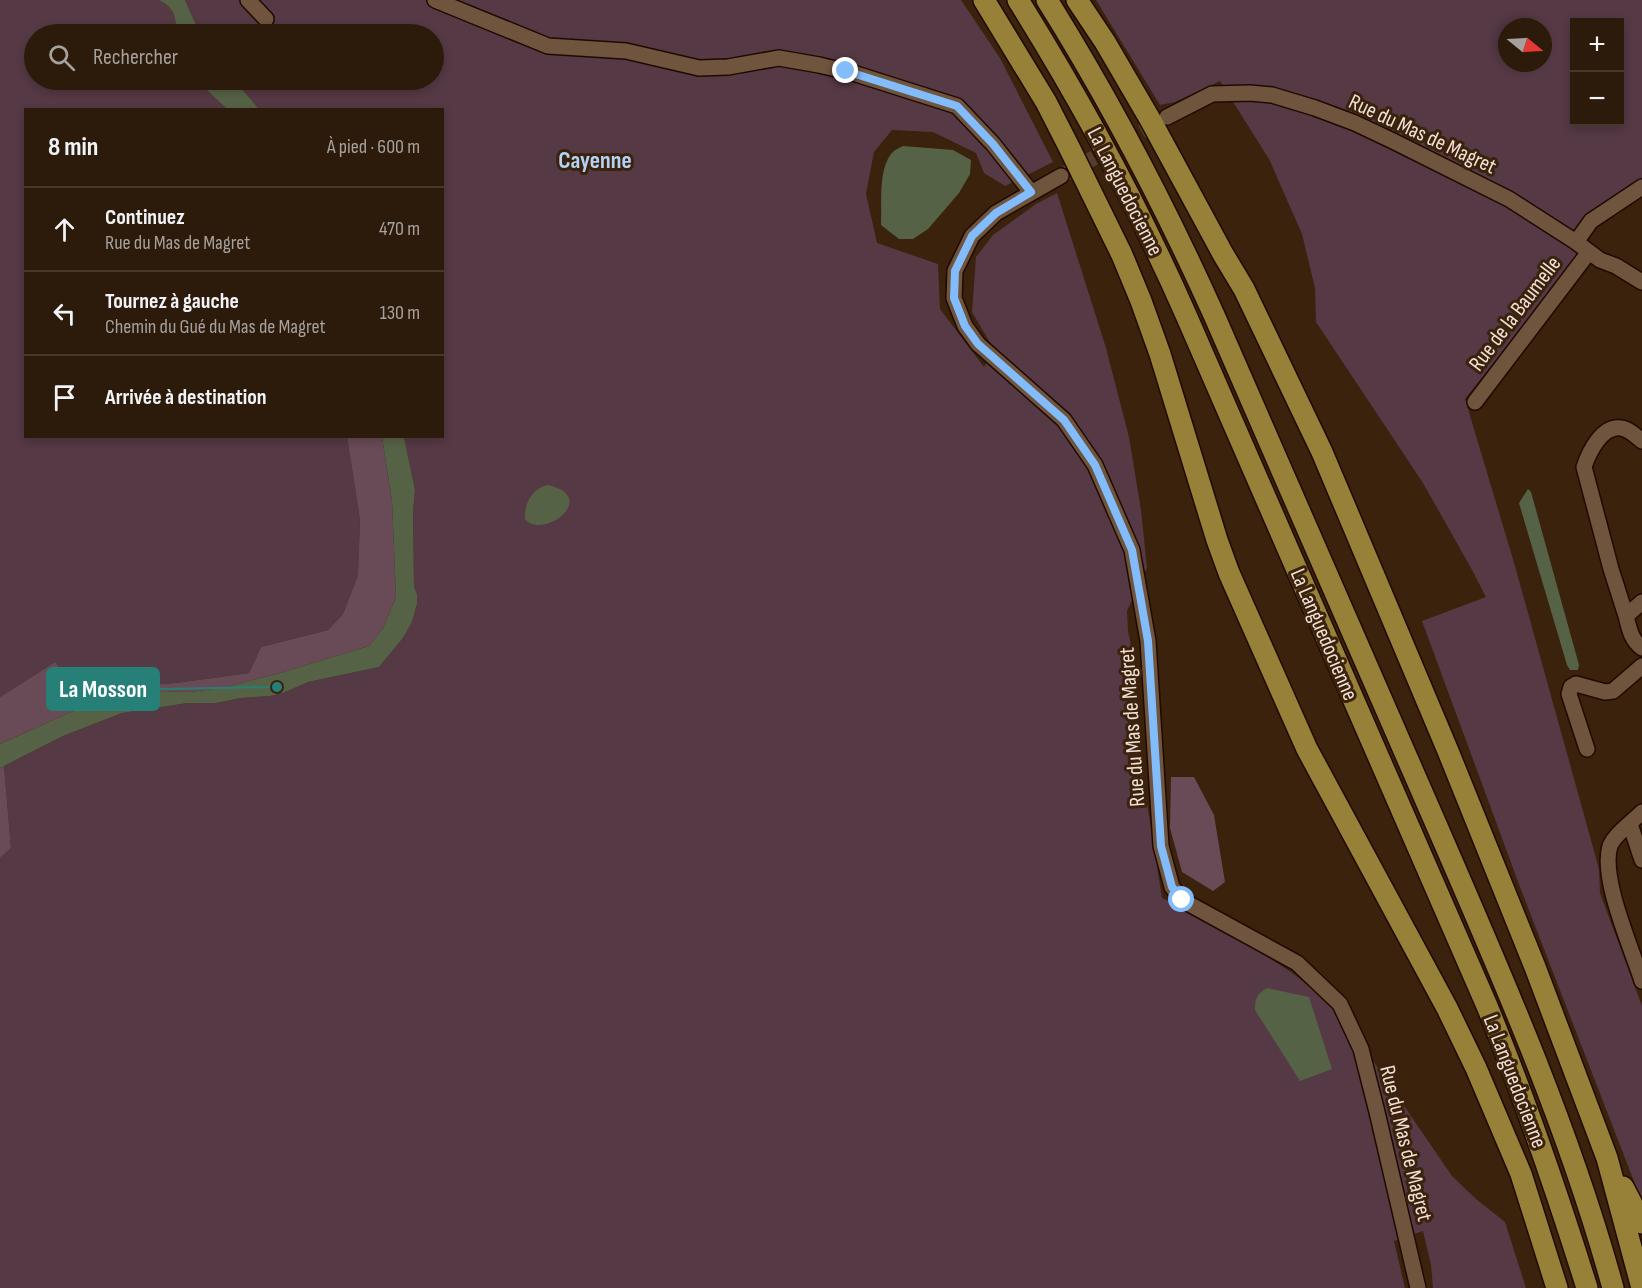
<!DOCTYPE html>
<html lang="fr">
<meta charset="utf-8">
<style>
:root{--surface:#2c1a0a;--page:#382718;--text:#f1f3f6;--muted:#a6a19c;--line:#48382b}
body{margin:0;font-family:"Sofia Sans Condensed",sans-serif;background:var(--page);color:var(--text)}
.controls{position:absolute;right:18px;top:18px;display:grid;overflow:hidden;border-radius:0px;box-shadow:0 3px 9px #0003}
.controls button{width:54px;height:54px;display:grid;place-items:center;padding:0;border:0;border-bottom:2px solid var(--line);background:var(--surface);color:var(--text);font:30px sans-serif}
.compass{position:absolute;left:1498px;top:18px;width:54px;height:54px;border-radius:50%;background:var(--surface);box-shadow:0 3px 9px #0003;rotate:108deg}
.stop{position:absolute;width:18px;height:18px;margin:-14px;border:4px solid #83bcfb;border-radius:50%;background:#fff}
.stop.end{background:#83bcfb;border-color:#fff;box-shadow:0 2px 6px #0008}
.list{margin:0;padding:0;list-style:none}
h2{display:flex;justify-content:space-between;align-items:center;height:78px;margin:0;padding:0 24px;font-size:26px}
h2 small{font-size:20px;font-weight:400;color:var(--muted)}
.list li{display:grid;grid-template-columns:39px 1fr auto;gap:18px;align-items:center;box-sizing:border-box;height:84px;padding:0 24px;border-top:2px solid var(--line)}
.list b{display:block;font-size:22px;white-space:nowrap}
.list p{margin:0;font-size:20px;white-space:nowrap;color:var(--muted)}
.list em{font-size:20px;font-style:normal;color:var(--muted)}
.icon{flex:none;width:33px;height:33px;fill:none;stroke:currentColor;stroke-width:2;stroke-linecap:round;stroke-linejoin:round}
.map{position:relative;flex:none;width:1642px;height:1288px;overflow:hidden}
.search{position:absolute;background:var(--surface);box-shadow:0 3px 9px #0003;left:24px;top:24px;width:420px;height:66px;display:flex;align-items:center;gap:15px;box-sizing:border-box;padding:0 21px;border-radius:33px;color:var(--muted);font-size:22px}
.panel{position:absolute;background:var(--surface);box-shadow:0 3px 9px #0003;left:24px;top:108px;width:420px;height:330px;border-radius:0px}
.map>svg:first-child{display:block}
.green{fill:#553945;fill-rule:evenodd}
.forest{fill:#694a57}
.water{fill:#566245}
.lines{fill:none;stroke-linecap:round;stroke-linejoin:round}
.minor-tunnel{stroke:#553e2b;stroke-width:15;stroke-dasharray:15 8;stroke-linecap:butt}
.minor-casing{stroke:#200a00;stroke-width:18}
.highway-casing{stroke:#200a00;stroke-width:24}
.minor{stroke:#6f543e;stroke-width:15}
.highway{stroke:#978037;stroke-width:21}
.route{stroke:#83bcfb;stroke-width:8}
.labels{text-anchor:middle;stroke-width:6;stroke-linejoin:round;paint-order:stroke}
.street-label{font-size:22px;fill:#f0dfd3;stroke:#3a220d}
.neighbourhood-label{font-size:24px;font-weight:bold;fill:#b3d2f5;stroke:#3a220d}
.leader{fill:none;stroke:#268078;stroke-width:2}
.callout-dot{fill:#268078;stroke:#3a220d;stroke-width:2}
.callout{fill:#268078;stroke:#268078;stroke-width:2}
.callout-label{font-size:24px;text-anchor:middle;font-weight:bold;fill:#fff}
</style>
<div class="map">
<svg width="1642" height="1288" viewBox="0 0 1642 1288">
<rect width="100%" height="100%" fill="#3a220d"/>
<!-- green -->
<path class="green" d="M 0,0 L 160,0 C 176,10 175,17 177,34 L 34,34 L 34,80 L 196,80 L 227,109 L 26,110 L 26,436 L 347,437 L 360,520 L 358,575 L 343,614 L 328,630 L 261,647 L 249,673 L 176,683 L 149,685 L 130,692 L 89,704 L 79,695 L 50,700 L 55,662 L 0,697 Z
M 185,0 L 961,0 L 1000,58 L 1053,162 L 1005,186 L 984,173 L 976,153 L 933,132 L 892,130 L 874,152 L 866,194 L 877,243 L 938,264 L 940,309 L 984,367 L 995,351 L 972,312 L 976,257 L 993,235 L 1036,204 L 1057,193 L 1106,348 L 1129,437 L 1141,510 L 1147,568 L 1127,611 L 1128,631 L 1132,650 L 1143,777 L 1162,898 L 1229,929 L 1233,935 L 1291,972 L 1337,1008 L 1452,1176 L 1476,1199 L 1505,1222 L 1526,1288 L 1433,1288 L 1431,1265 L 1423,1231 L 1394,1241 L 1405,1288 L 0,1288 L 0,858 L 11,848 L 4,766 L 63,736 L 122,713 L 188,703 L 216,703 L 241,698 L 270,696 L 283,693 L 308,682 L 379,667 L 403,638 L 412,622 L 417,604 L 417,594 L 414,586 L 413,512 L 415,490 L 404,437 L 442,436 L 442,110 L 259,109 L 234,80 L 434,80 L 434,34 L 200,34 Z
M 1096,0 L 1642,0 L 1642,183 L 1584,223 L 1579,254 L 1465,399 L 1515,566 L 1599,869 L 1600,893 L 1642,1006 L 1642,1202 L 1520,887 L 1422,621 L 1486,597 L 1471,568 L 1423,483 L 1316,322 L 1315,288 L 1302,234 L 1269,159 L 1220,81 L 1175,102 L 1160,105 ZM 1574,22 L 1620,22 L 1620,122 L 1574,122 ZM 1507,27 L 1543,27 L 1543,63 L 1507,63 Z"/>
<!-- forest -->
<path class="forest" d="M 347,437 L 382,437 L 392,501 L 396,597 L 383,628 L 369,646 L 280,673 L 226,687 L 191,692 L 158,691 L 130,692 L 149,685 L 176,683 L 249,673 L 261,647 L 328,630 L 343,614 L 358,575 L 360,520 Z
M 55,662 L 65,676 L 51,699 L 80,695 L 89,704 L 0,744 L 0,697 Z
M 4,766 L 11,848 L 0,858 L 0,768 Z
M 1171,777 L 1194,777 L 1214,815 L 1225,882 L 1213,891 L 1182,872 L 1170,828 Z"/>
<!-- water -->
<path class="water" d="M 159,0 L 185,0 L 200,34 L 177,34 C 175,17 176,9 159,0 Z
M 196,80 L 234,80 L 259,109 L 227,109 Z
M 903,146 L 953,150 L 971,160 L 970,174 L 959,193 L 928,229 L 913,239 L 899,239 L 881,225 C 882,204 878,171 891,154 C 894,150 899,148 903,146 Z
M 382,437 L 404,437 L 415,490 L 413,512 L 414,586 L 417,594 L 417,604 L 412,622 L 403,638 L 379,667 L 308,682 L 283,693 L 270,696 L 241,698 L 216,703 L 188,703 L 122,713 L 63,736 L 0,768 L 0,744 L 89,704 L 130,692 L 158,691 L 191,692 L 226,687 L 280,673 L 369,646 L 383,628 L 396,597 L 392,501 Z
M 548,485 C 601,497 542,541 525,519 C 524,504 532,488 548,485 Z
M 1528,489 L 1531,492 L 1579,665 L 1578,670 L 1570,670 L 1567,665 L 1519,503 Z
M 1267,988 L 1309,997 L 1332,1069 L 1300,1081 L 1255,1010 C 1255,998 1257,994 1267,988 Z"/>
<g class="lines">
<!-- minor-tunnel -->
<path class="minor-tunnel" d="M 1061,176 L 1161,121"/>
<!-- minor casing -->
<g class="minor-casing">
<path id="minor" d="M 248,0 L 266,19
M 435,0 L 548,46 L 626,51 L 699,68 L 728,67 L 779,58 L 819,65 L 853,73 L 957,106 L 993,144 L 1031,192
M 1167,117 L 1212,94 L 1250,93 L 1272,95 L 1315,108 L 1355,123 L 1393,141 L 1509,199 L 1576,242 L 1600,260 L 1616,266 L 1642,282
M 1061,176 L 996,213 L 972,236 L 955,271 L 954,298 L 965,326 L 978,344 L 1064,420 L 1095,465 L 1132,550 L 1148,641 L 1161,846 L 1172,887 L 1182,900 L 1297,963 L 1340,1004 L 1361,1049 L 1377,1112 L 1418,1288
M 1576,242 L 1591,221 L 1642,187
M 1475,402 L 1589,252
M 1642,602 L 1626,616 C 1629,628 1631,640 1642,648
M 1626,616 L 1611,569 L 1584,467 C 1589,452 1602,425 1621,428 C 1629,429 1636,436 1642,441
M 1587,749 L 1569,694 L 1571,687 L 1576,684 L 1605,692 L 1613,691 L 1642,666
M 1642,812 C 1633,821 1614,835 1610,846 C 1600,878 1632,949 1642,981
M 1630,824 L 1642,860"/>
</g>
<!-- highway casing -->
<g class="highway-casing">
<path id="highway" d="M 984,0 L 1046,102 L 1069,147 L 1122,255 L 1141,301 L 1160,354 L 1217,540 L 1229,573 L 1307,749 L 1447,1008 L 1476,1068 L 1521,1174 L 1557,1288
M 1018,0 C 1081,101 1138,206 1186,315 L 1487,1006 C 1525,1099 1557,1192 1587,1288
M 1047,0 C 1110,101 1165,206 1214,315 C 1288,484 1362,654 1436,824 C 1502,976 1569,1128 1613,1288
M 1077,0 L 1105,42 L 1151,121 L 1223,254 L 1244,289 L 1322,452 L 1448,751 L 1535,967 L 1607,1158 L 1642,1288
M 1623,1187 L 1642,1223"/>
</g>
<!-- minor -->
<use href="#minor" class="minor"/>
<!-- highway -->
<use href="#highway" class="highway"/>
</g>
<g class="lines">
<!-- route -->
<path class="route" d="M 846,71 L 957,106 L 993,144 L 1031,192 L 996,213 L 972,236 L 955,271 L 954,298 L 965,326 L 978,344 L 1064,420 L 1095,465 L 1132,550 L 1148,641 L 1161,846 L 1172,887 L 1182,900"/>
</g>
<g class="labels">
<!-- street labels -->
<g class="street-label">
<text transform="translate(1423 133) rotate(25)" y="8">Rue du Mas de Magret</text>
<text transform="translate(1126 191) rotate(63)" y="8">La Languedocienne</text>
<text transform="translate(1514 313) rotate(-53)" y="8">Rue de la Baumelle</text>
<text transform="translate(1325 634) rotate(67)" y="8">La Languedocienne</text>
<text transform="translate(1131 727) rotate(-94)" y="8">Rue du Mas de Magret</text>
<text transform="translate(1516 1081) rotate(69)" y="8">La Languedocienne</text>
<text transform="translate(1407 1143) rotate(76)" y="8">Rue du Mas de Magret</text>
</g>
<!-- neighbourhood labels -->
<g class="neighbourhood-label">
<text x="595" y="168">Cayenne</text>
</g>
</g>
<!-- callouts -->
<path class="leader" d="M277 687L159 689"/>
<circle class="callout-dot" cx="277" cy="687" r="6"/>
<rect class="callout" x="47" y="668" width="112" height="42" rx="6"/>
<g class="callout-label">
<text x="103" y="697">La Mosson</text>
</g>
</svg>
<div class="controls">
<button>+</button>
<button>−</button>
</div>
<svg class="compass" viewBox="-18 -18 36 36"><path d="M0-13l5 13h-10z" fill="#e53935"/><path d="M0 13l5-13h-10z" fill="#a6a19c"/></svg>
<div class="stop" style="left:1182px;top:900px"></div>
<div class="stop end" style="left:846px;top:71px"></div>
<div class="search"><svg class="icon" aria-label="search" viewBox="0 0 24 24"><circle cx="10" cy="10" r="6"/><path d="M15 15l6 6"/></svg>Rechercher</div>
<section class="panel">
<h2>8 min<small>À pied · 600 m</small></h2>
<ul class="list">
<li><svg class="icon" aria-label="ahead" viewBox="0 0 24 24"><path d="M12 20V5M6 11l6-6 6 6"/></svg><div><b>Continuez</b><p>Rue du Mas de Magret</p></div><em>470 m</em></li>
<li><svg class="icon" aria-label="left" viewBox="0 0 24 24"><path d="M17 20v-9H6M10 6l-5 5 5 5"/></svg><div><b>Tournez à gauche</b><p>Chemin du Gué du Mas de Magret</p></div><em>130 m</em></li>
<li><svg class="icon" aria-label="arrive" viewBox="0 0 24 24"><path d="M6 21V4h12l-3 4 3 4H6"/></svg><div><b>Arrivée à destination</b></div></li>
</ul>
</section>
</div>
